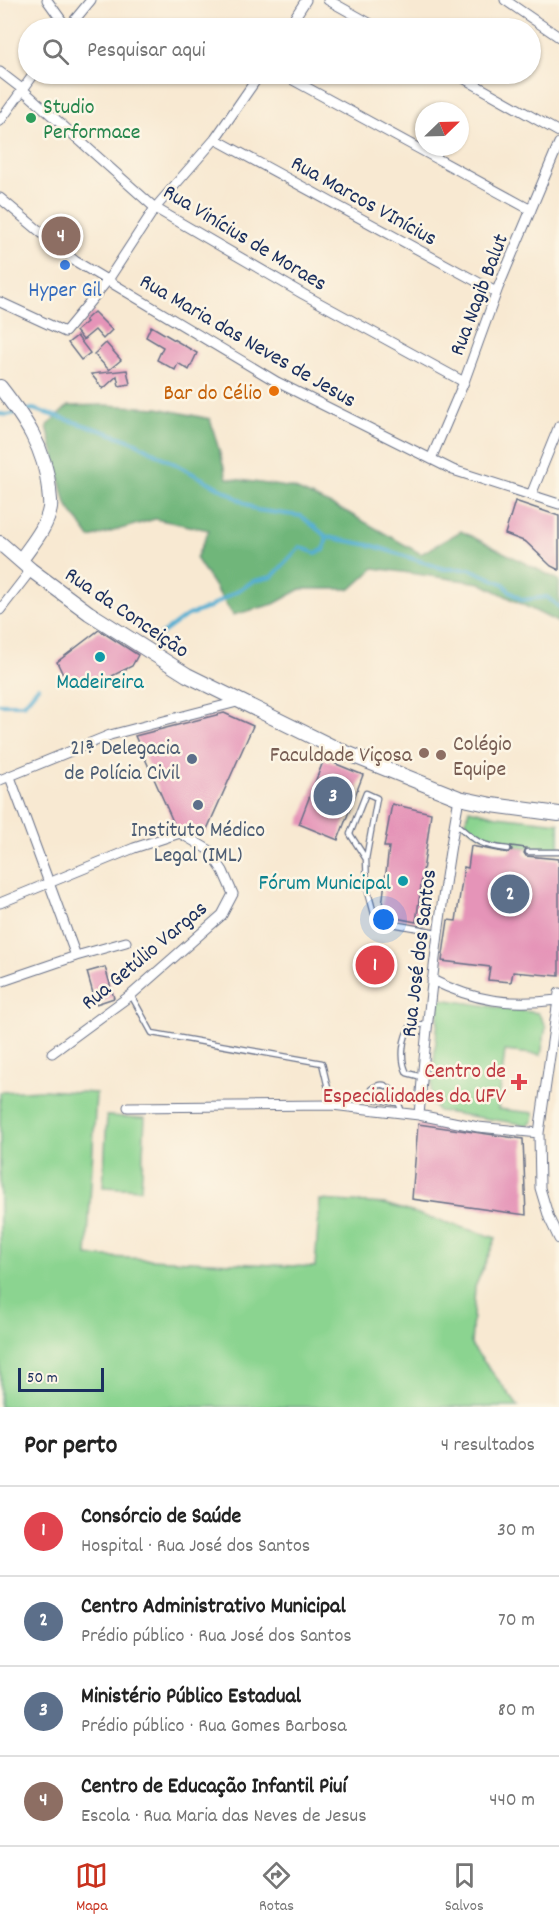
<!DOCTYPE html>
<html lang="pt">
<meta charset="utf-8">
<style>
:root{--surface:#fff;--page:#f2f2f2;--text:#222;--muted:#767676;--line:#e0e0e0;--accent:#c8321e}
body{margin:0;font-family:Dekko,sans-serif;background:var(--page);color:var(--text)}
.compass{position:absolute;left:415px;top:102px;width:54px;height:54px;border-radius:50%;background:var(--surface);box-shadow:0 2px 4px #0004;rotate:67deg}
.scale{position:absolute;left:18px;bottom:15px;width:86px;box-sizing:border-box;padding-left:6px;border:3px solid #1b2f5e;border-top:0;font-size:16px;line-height:21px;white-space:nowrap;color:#1b2f5e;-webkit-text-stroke:4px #fcf5e5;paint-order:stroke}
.you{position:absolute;left:384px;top:920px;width:21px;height:21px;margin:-15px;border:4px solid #fff;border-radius:50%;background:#1a73e8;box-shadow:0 0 0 9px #1a73e833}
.badge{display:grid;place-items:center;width:39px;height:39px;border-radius:50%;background:var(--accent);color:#fff;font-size:20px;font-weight:700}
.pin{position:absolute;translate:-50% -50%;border:3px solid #fff;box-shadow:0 2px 6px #0006}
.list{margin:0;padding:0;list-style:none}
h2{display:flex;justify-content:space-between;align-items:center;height:78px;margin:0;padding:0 24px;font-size:26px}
h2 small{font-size:20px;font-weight:400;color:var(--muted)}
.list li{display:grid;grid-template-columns:39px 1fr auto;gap:18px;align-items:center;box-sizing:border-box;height:90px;padding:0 24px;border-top:2px solid var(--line)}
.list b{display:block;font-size:22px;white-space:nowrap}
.list p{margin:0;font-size:20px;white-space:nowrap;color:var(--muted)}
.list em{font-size:20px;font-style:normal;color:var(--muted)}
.icon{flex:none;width:33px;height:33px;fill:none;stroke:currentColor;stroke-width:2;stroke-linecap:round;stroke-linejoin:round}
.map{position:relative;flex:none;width:559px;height:1407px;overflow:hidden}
.search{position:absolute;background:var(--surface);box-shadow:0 2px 4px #0004;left:18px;right:18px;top:18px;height:66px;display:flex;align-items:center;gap:15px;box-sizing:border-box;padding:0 21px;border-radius:33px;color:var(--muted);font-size:22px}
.sheet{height:438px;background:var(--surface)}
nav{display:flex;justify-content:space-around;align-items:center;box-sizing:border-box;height:84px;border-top:2px solid var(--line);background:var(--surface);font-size:16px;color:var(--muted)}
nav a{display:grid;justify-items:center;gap:3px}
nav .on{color:var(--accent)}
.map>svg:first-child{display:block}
.green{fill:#8bd490;stroke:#538277;stroke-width:1.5}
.forest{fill:#70b67a;stroke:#46726c;stroke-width:1.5}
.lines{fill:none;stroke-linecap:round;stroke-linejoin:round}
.stream{stroke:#55afd2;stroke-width:4}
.building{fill:#e594b8}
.lane-casing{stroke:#687087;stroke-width:7}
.street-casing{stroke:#687087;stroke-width:11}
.secondary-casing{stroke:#687087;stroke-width:16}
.lane{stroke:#fff;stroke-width:4.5}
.street{stroke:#fff;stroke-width:9}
.secondary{stroke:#fff;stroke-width:14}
.leisure-dot{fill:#2e9e5b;stroke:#fcf5e5;stroke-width:2}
.shop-dot{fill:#3f7fe0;stroke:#fcf5e5;stroke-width:2}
.food-dot{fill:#e8710a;stroke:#fcf5e5;stroke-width:2}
.culture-dot{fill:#0f9aa8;stroke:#fcf5e5;stroke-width:2}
.education-dot{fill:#8d6e63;stroke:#fcf5e5;stroke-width:2}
.service-dot{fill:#5c6f8a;stroke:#fcf5e5;stroke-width:2}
.health-dot{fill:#e0444e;stroke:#fcf5e5;stroke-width:2}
.labels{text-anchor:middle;stroke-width:5;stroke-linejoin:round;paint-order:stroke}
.leisure-label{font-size:22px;fill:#27864d;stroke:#fcf5e5;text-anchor:start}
.street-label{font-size:22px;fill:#1b2f5e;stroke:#fcf5e5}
.shop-label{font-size:22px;fill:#366cbe;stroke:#fcf5e5}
.food-label{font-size:22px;fill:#c56008;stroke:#fcf5e5;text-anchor:end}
.culture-label{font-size:22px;fill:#0d838f;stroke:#fcf5e5}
.education-label{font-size:22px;fill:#785e54;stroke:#fcf5e5;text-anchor:start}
.service-label{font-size:22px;fill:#4e5e75;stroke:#fcf5e5;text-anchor:end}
.health-label{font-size:22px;fill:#be3a42;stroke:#fcf5e5;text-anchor:end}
</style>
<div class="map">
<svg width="559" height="1407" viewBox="0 0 559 1407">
<rect width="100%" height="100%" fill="#fcf5e5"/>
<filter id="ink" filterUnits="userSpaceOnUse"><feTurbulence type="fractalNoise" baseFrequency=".0167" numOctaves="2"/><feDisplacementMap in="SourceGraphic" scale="12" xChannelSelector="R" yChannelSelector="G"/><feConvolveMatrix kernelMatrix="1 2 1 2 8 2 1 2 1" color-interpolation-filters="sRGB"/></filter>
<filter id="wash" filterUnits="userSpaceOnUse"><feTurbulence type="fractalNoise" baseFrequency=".008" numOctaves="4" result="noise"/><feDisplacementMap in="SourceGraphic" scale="24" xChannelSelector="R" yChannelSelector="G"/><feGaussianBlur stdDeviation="1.35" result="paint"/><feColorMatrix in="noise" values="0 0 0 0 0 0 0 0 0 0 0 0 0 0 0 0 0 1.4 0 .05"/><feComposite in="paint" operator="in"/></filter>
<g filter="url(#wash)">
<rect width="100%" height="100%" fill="#f8e9d2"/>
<!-- green -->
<path class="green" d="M 469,809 L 497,816 L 559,823 L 559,849 C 526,850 491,846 465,824 Z
M 440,999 L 538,1013 L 546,1027 L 541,1055 L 505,1051 L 498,1109 L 534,1113 L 533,1121 L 528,1125 L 438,1111 L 430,1102 Z
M 43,1090 L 96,1093 L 87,1256 L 315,1267 L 320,1200 L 385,1204 L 496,1238 L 475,1287 L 471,1345 L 519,1407 L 0,1407 L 0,1092 Z
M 107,1116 L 145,1118 L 141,1189 L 103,1187 Z"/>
<!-- forest -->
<path class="forest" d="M 104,405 L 158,408 L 210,419 L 227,478 L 293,488 L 347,512 L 421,554 L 461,531 L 559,580 L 559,623 L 480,583 L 374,568 L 351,589 L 301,589 L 274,604 L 233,615 L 196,558 L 209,530 L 155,519 L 90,538 L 66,504 L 47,426 L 68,406 Z"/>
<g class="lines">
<!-- stream -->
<path class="stream" d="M 0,414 L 7,415 L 33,409 L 106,432 L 134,442 L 227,492 L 256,510 L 301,516 L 327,537 L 374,546 L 444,569 L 470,569 L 504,584 L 509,591 L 522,600 L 547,597 L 559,607
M 156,638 L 186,616 L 208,608 L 254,581 L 272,577 L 300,547 L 315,553 L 324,550 L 327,537
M 0,704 L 24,704 L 38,687"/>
</g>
<g id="blocks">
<!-- building -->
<path class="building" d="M 94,312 L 112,330 L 103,339 L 95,330 L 83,340 L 76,331 L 87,322 L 85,320 Z
M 151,326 L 197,353 L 189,370 L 178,363 L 175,370 L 157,360 L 163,347 L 146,337 Z
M 77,336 L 90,353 L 81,360 L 68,343 Z
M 106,343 L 121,360 L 109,370 L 94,354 Z
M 127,370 L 130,384 L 119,386 L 117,376 L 103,389 L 91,374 Z
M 515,501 L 559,516 L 559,570 L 551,566 L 526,542 L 505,534 Z
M 99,630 L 138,655 L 132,666 L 98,683 L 66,681 L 57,662 Z
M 224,713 L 253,726 L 204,836 L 175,826 L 135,736 Z
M 324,759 L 363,775 L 338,840 L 299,824 Z
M 392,804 L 431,813 L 416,922 L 381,915 L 389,847 L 384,847 Z
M 471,846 L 508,853 L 512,850 L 511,846 L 526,848 L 524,853 L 526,856 L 559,859 L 559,976 L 513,972 L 511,982 L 488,980 L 490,967 L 442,961 L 448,920 L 456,921 L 464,867 L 468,868 Z
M 105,967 L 114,998 L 96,1004 L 87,972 Z
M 418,1124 L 523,1139 L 526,1215 L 412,1199 Z"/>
</g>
</g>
<g filter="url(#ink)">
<use href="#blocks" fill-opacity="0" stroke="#687087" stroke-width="1.5"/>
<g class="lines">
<!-- lane casing -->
<g class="lane-casing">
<path id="lane" d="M 455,823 C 475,841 480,846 508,849
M 528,852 L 559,852
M 366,859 L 350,834 L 366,793 L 377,798 L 366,859 L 367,888 L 376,921 L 437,932
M 131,995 L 152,1033 L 322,1063 L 332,1105
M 422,1077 L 407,1073 C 400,1060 402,1037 411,1026 L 426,1024
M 398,1103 L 374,1099 L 371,1096 L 371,1089 C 390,1075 397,1099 402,1112"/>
</g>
<!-- street casing -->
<g class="street-casing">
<path id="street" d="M 47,0 L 67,28
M 328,0 L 378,28
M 505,0 L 559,37
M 68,28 L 91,0
M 288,28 L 306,0
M 0,72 L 22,89 L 155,208 L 303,294 L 464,382
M 282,74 L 531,210
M 456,74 L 559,132
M 0,121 L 34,74
M 215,139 L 496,292
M 0,198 L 75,261 L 277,382 L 453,470 L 559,504
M 0,302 L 65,332 L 108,280 L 155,208 L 215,139 L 260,74
M 431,459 L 464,382 L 498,288 L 559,143
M 531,495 L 559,426
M 0,610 L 31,570
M 10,777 L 76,956
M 0,780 L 110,735 L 241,701
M 0,903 L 134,848 L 180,833 L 209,850 L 223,871 L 233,894 L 222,915 L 131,995 L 52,1053
M 432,980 C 475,1001 510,1006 557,1000
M 0,982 L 76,956 L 126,942
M 559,993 L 539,1133 L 540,1188 L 549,1218 L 559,1239
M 128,1107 L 332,1105 L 419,1115 L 478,1127 L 539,1133
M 419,1115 C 428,1008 440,903 459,798"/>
</g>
<!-- secondary casing -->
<g class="secondary-casing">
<path id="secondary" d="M 0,387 C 25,419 45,448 49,489 C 49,495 51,502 50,508 C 47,527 32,544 21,560
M 0,543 L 31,570 L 89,613 L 187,675 L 339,750 L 459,798 L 492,805 L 559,814"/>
</g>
<!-- lane -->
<use href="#lane" class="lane"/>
<!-- street -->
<use href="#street" class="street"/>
<!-- secondary -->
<use href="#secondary" class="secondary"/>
</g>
</g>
<!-- markers -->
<circle class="leisure-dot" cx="31" cy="118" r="6"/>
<circle class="shop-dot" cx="65" cy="265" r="6"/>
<circle class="food-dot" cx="274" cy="391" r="6"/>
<g class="culture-dot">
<circle cx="100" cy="657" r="6"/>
<circle cx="403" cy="881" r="6"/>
</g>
<g class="education-dot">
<circle cx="424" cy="753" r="6"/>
<circle cx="441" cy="755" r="6"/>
</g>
<g class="service-dot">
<circle cx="192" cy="759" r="6"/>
<circle cx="198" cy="805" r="6"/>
</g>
<path class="health-dot" d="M516 1073h6v6h6v6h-6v6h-6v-6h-6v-6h6z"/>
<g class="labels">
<!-- leisure labels -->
<g class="leisure-label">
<text x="43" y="113">Studio<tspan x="43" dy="25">Performace</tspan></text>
</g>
<!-- street labels -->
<g class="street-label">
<text transform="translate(365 199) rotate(29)" y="8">Rua Marcos VInícius</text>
<text transform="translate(246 236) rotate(31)" y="8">Rua Vinícius de Moraes</text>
<text transform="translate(477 294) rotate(-69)" y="8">Rua Nagib Balut</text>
<text transform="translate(249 339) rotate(30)" y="8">Rua Maria das Neves de Jesus</text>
<text transform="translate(128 611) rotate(34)" y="8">Rua da Conceição</text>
<text transform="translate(417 953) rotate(-83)" y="8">Rua José dos Santos</text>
<text transform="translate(143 954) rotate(-40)" y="8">Rua Getúlio Vargas</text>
</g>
<!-- shop labels -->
<g class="shop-label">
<text x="65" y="296">Hyper Gil</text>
</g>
<!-- food labels -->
<g class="food-label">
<text x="262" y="399">Bar do Célio</text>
</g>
<!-- culture labels -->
<g class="culture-label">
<text x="100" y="688">Madeireira</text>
<text x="391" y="889" text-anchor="end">Fórum Municipal</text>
</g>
<!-- education labels -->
<g class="education-label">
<text x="453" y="750">Colégio<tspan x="453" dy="25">Equipe</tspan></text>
<text x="412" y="761" text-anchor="end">Faculdade Viçosa</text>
</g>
<!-- service labels -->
<g class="service-label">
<text x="180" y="754">21ª Delegacia<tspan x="180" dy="25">de Polícia Civil</tspan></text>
<text x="198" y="836" text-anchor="middle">Instituto Médico<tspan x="198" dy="25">Legal (IML)</tspan></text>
</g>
<!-- health labels -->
<g class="health-label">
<text x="506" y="1077">Centro de<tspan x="506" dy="25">Especialidades da UFV</tspan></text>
</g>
</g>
</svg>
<svg class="compass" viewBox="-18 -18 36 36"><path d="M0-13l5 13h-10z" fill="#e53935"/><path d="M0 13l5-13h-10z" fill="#767676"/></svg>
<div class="scale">50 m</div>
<div class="you"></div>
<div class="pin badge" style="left:375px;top:965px;background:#e0444e">1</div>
<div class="pin badge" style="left:510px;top:894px;background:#5c6f8a">2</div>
<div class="pin badge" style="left:333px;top:796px;background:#5c6f8a">3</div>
<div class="pin badge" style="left:61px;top:236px;background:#8d6e63">4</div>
<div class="search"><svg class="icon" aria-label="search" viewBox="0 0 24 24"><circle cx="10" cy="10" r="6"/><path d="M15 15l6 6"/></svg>Pesquisar aqui</div>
</div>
<section class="sheet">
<h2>Por perto<small>4 resultados</small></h2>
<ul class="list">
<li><span class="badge" style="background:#e0444e">1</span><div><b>Consórcio de Saúde</b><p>Hospital · Rua José dos Santos</p></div><em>30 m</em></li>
<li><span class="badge" style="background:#5c6f8a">2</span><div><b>Centro Administrativo Municipal</b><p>Prédio público · Rua José dos Santos</p></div><em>70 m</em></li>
<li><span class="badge" style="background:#5c6f8a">3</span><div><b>Ministério Público Estadual</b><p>Prédio público · Rua Gomes Barbosa</p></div><em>80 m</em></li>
<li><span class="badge" style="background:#8d6e63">4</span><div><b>Centro de Educação Infantil Piuí</b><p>Escola · Rua Maria das Neves de Jesus</p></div><em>440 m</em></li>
</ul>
</section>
<nav>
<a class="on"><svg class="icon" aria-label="map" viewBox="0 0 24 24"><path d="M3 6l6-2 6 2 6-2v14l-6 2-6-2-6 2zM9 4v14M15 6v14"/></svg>Mapa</a>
<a><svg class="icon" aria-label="directions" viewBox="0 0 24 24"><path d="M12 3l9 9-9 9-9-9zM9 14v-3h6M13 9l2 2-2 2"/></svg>Rotas</a>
<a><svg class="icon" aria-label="saved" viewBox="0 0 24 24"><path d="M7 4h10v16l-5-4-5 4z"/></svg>Salvos</a>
</nav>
